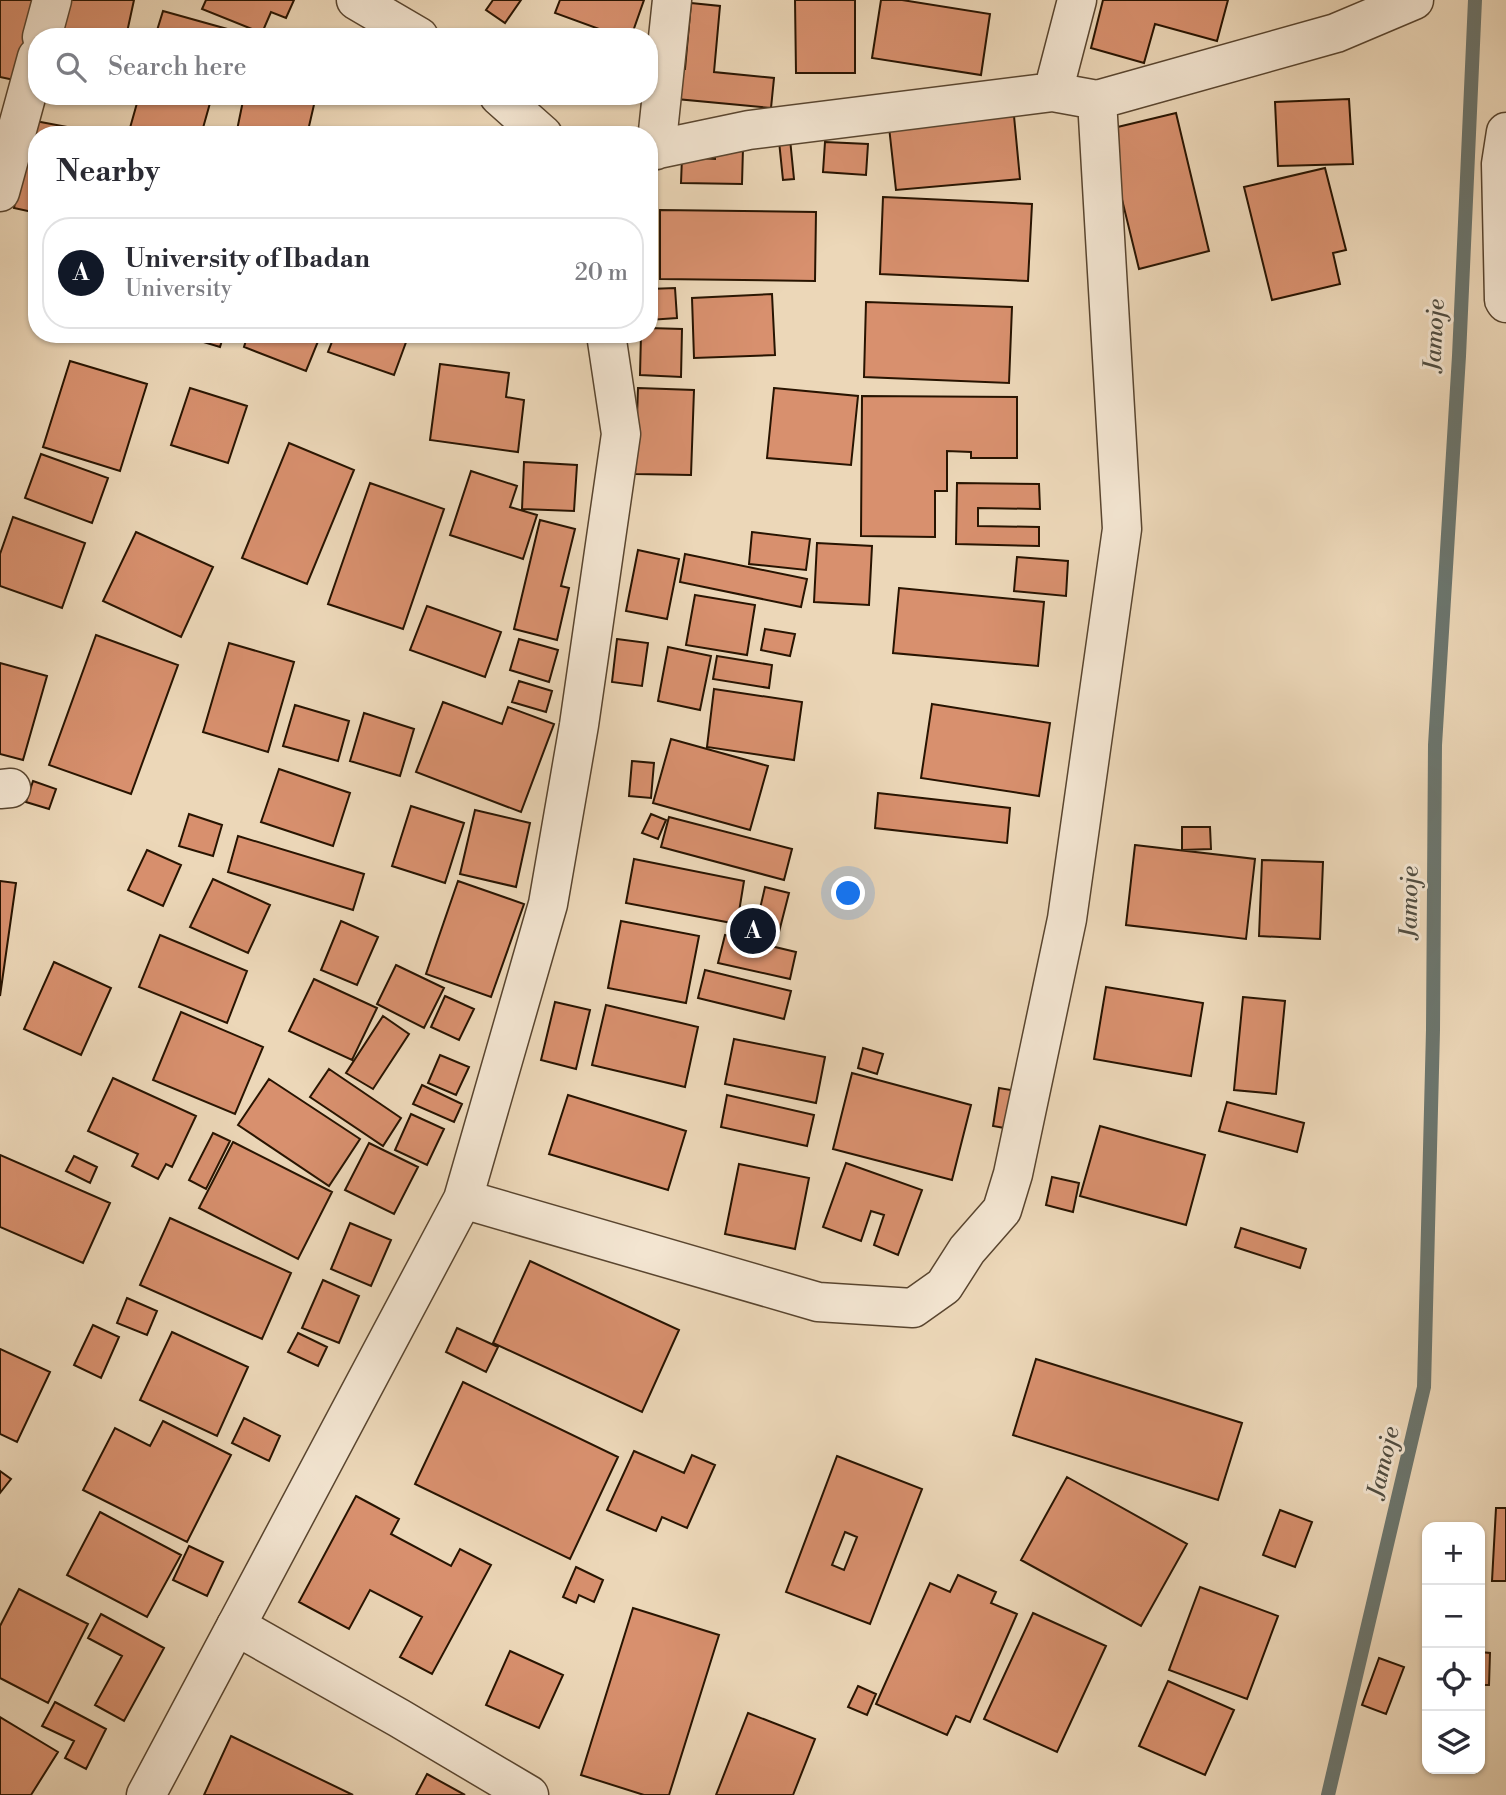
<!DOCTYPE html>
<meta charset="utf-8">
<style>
:root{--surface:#fff;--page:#f7f7f7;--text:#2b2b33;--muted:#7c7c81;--line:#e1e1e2;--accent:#111827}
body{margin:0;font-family:"Libre Bodoni",serif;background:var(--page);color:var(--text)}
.controls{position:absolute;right:21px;bottom:21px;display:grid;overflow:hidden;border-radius:14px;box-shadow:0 2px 5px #0004}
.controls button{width:63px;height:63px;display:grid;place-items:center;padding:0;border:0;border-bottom:2px solid var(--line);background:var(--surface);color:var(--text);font:35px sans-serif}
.you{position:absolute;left:849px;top:894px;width:24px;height:24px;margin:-18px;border:5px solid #fff;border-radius:50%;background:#1a73e8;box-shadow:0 0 0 10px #1a73e833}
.badge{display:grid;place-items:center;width:46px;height:46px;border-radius:50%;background:var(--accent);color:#fff;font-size:23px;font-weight:700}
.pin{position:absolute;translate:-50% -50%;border:4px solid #fff;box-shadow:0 2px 7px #0006}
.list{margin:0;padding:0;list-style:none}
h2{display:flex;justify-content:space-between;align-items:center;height:91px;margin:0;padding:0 28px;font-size:30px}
h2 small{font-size:23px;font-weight:400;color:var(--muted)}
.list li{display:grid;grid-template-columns:46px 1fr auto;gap:21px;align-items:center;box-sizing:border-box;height:112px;margin:0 14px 14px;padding:0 14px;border:2px solid var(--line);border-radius:28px}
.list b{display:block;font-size:26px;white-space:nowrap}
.list p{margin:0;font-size:23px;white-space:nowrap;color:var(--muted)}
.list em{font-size:23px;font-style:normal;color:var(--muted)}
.icon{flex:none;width:38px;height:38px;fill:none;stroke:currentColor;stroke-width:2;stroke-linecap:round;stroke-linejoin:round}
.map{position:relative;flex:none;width:1506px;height:1795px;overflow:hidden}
.search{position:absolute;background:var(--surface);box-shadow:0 2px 5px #0004;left:28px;top:28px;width:630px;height:77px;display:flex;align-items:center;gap:18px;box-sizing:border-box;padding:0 24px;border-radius:28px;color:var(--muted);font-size:26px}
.panel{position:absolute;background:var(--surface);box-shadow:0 2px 5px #0004;left:28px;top:126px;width:630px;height:217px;border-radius:28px}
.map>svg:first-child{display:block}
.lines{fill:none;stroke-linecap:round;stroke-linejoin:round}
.stream{stroke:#6c766e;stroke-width:14}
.building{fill:#d8906e;stroke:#281401;stroke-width:2;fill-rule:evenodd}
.minor-casing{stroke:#59452f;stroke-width:41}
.tertiary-casing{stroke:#59452f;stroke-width:41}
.minor{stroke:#f3e5d1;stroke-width:38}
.tertiary{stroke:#f3e5d1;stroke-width:38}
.labels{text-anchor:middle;stroke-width:6;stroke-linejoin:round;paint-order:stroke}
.water-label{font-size:24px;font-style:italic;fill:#504d41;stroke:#f3e5d1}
</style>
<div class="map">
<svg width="1506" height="1795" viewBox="0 0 1506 1795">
<rect width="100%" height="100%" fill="#ecd7b8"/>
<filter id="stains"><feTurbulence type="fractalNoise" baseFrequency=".00286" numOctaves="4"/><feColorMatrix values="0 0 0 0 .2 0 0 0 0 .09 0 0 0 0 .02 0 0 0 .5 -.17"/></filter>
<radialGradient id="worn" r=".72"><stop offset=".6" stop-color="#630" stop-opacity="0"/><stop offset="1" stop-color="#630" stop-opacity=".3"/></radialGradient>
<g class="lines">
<!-- stream -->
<path class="stream" d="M 1328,1795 L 1424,1387 L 1433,1030 L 1435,745 L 1459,356 L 1475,0"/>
</g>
<!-- building -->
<path class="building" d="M 0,0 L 39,0 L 19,81 L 0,77 Z
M 64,0 L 134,0 L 126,37 L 56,37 Z
M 206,0 L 294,0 L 286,18 L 271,12 L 262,33 L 202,9 Z
M 493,0 L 521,0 L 505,23 L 486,10 Z
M 560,0 L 644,0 L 631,37 L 621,37 L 555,13 Z
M 795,0 L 855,0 L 855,73 L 796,73 Z
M 881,0 L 902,0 L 990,14 L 981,75 L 872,58 Z
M 1103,0 L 1228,0 L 1217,41 L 1155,24 L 1144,63 L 1091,48 Z
M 691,3 L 720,6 L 714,72 L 774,78 L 771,108 L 666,98 L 669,68 L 685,69 Z
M 163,11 L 231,30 L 229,37 L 155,37 Z
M 139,96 L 212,96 L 201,135 L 128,135 Z
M 244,96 L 316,96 L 307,135 L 236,135 Z
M 1349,99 L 1353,164 L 1278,166 L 1275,102 Z
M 1176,113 L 1209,251 L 1139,269 L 1105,130 Z
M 1014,116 L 1020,179 L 896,190 L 889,127 Z
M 30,120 L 99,133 L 37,135 L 37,213 L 14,208 Z
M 790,139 L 794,179 L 783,180 L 779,141 Z
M 825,142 L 868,144 L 866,175 L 823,172 Z
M 715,147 L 743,148 L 742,184 L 681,183 L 682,157 L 715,159 Z
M 1325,168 L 1346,250 L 1333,253 L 1340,284 L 1272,300 L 1244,187 Z
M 883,197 L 1032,204 L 1028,281 L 880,274 Z
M 660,210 L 816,212 L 815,281 L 660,279 Z
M 675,288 L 677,318 L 649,320 L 649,289 Z
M 772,294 L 775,355 L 694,358 L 692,298 Z
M 866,302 L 1012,307 L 1009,383 L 864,377 Z
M 649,328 L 682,329 L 681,377 L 640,375 L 641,334 L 649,334 Z
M 177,334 L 224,334 L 220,347 Z
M 248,334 L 321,334 L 306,371 L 244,347 Z
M 335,334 L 409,334 L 394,375 L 328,352 Z
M 70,361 L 147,384 L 120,471 L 43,447 Z
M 440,364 L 509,373 L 506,397 L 524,400 L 518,452 L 430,440 Z
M 190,388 L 247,406 L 228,463 L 171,445 Z
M 638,388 L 694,390 L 691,475 L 635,474 Z
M 774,388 L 858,396 L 851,465 L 767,458 Z
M 862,396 L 1017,397 L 1017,458 L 971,458 L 971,452 L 947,451 L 947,491 L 935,491 L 935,537 L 861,536 Z
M 289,443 L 354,470 L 307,584 L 242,558 Z
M 41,454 L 108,478 L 92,523 L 25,498 Z
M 524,462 L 577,465 L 574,511 L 522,509 Z
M 471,471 L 517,486 L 510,507 L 537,515 L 523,559 L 450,535 Z
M 370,483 L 444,509 L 403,629 L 328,604 Z
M 957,483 L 1039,484 L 1040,509 L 978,508 L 978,526 L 1039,527 L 1039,546 L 956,544 Z
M 13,517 L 85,543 L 62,608 L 0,586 L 0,554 Z
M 540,520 L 575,529 L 561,586 L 569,588 L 557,640 L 514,629 Z
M 136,532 L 213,567 L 181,637 L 103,601 Z
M 752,532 L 810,539 L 806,570 L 749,564 Z
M 817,543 L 872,546 L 869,605 L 814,602 Z
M 638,550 L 679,559 L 667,619 L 626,611 Z
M 685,554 L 807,579 L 801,607 L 680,582 Z
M 1017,557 L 1068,561 L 1066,596 L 1014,591 Z
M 899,588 L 1044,602 L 1038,666 L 893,653 Z
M 695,595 L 755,605 L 747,655 L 686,645 Z
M 427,606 L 501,632 L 485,677 L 410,650 Z
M 765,629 L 795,634 L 790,656 L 761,650 Z
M 96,635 L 178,665 L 131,794 L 49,765 Z
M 519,639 L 558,650 L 549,682 L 510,670 Z
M 617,639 L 648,643 L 642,686 L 612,682 Z
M 229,643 L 294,662 L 268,752 L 203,732 Z
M 668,647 L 711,656 L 700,710 L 658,701 Z
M 717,656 L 772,665 L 769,688 L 713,679 Z
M 0,663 L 47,676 L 23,760 L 0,754 Z
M 519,681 L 552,691 L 546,712 L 512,702 Z
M 714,689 L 802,702 L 794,760 L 707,747 Z
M 443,702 L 502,724 L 508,707 L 554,724 L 521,812 L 416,772 Z
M 932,704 L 1050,723 L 1039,796 L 921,778 Z
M 295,705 L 349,721 L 338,761 L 283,746 Z
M 364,713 L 414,729 L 400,776 L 350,761 Z
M 671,739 L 768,766 L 750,830 L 653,803 Z
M 632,761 L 654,763 L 651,798 L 629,796 Z
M 279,769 L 350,793 L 333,846 L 261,822 Z
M 33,781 L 56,789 L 49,809 L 26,802 Z
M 878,793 L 1010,808 L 1007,843 L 875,828 Z
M 411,806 L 464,823 L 445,883 L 392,866 Z
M 475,810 L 530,823 L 516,887 L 460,874 Z
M 189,814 L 222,825 L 213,856 L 179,846 Z
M 651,814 L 666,820 L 658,839 L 642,833 Z
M 669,817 L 792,849 L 784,880 L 661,847 Z
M 1182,827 L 1210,827 L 1211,849 L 1182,850 Z
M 238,836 L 364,874 L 353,910 L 228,872 Z
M 1135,845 L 1255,859 L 1246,939 L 1126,925 Z
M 147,850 L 181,865 L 163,906 L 128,890 Z
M 634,859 L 744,881 L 737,924 L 626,903 Z
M 1262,860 L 1323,862 L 1320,939 L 1259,936 Z
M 213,879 L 270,905 L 248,953 L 190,927 Z
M 0,881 L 16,883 L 0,996 Z
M 458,881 L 524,904 L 491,997 L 426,974 Z
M 765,887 L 789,893 L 779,932 L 756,926 Z
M 341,921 L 378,937 L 357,985 L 321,970 Z
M 621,921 L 699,936 L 686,1003 L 608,988 Z
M 160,935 L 247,971 L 227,1023 L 139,987 Z
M 725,935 L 796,952 L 790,979 L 718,963 Z
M 54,962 L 111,988 L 81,1055 L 24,1029 Z
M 396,965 L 444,988 L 424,1028 L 377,1004 Z
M 705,970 L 791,991 L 784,1019 L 698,998 Z
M 314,979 L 377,1008 L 352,1060 L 289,1031 Z
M 1106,987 L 1203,1003 L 1191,1076 L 1094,1059 Z
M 445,996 L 474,1009 L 459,1040 L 431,1027 Z
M 1243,997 L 1285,1001 L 1276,1094 L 1234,1090 Z
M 555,1002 L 590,1010 L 576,1069 L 541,1060 Z
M 606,1005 L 698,1027 L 685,1087 L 592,1065 Z
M 181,1012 L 263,1047 L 235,1114 L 153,1080 Z
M 383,1016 L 409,1034 L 373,1089 L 346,1073 Z
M 734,1039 L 825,1057 L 816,1103 L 725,1084 Z
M 863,1048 L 883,1054 L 877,1074 L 858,1068 Z
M 440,1055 L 469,1067 L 456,1095 L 428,1083 Z
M 329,1069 L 401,1118 L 383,1146 L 310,1097 Z
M 852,1073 L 971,1105 L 952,1180 L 833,1149 Z
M 113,1078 L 196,1116 L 172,1167 L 166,1164 L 158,1179 L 132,1166 L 138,1154 L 88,1131 Z
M 269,1079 L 360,1139 L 329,1186 L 238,1125 Z
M 422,1085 L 462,1104 L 454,1122 L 413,1104 Z
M 999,1088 L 1017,1091 L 1010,1129 L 993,1126 Z
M 568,1095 L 686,1131 L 668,1190 L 549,1154 Z
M 727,1095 L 814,1115 L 807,1146 L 721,1127 Z
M 1227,1102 L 1304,1123 L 1297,1152 L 1219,1131 Z
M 411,1114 L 444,1129 L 427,1165 L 395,1150 Z
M 1100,1126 L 1205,1155 L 1186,1225 L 1080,1196 Z
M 213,1133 L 230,1141 L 206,1189 L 189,1180 Z
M 233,1142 L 332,1192 L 298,1259 L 199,1208 Z
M 369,1143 L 418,1167 L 394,1214 L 345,1190 Z
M 0,1155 L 110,1203 L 83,1263 L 0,1227 Z
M 74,1156 L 97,1167 L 90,1183 L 66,1171 Z
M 846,1163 L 922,1190 L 898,1255 L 874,1245 L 884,1215 L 871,1211 L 861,1241 L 823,1227 Z
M 739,1164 L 809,1178 L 795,1249 L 725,1234 Z
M 1052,1177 L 1079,1183 L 1073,1212 L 1046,1205 Z
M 170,1218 L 291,1273 L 262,1339 L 140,1285 Z
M 350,1223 L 391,1240 L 371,1286 L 331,1269 Z
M 1241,1228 L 1306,1249 L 1300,1268 L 1235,1247 Z
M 530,1261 L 679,1330 L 642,1412 L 493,1343 Z
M 323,1280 L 359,1296 L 339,1343 L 302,1328 Z
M 127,1298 L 157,1311 L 147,1335 L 117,1323 Z
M 93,1325 L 119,1337 L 101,1378 L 74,1365 Z
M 457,1328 L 498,1347 L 486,1372 L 446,1352 Z
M 172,1332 L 248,1367 L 217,1436 L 140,1400 Z
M 298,1333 L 327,1347 L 318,1366 L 288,1352 Z
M 0,1349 L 50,1372 L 17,1442 L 0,1434 Z
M 1036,1359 L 1242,1423 L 1218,1500 L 1013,1435 Z
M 463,1382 L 618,1457 L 570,1559 L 415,1484 Z
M 244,1418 L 280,1436 L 269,1461 L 232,1443 Z
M 163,1421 L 231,1455 L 187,1542 L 83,1490 L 115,1428 L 150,1446 Z
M 634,1451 L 684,1473 L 692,1455 L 715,1465 L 687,1528 L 662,1517 L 656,1531 L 607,1510 Z
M 837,1456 L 922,1489 L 870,1624 L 786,1592 ZM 845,1532 L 857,1537 L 844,1570 L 832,1565 Z
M 0,1471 L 11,1479 L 0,1493 Z
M 1067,1477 L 1187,1544 L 1141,1626 L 1021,1560 Z
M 356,1496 L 399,1519 L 391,1534 L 451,1566 L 460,1549 L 491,1565 L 432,1674 L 400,1657 L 422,1617 L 370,1590 L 349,1629 L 299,1602 Z
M 1496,1508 L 1506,1508 L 1506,1581 L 1492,1581 Z
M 1280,1510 L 1312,1522 L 1295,1567 L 1263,1555 Z
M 100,1512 L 181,1555 L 147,1617 L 67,1575 Z
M 189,1546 L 223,1562 L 207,1596 L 173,1580 Z
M 576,1567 L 603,1580 L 594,1602 L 579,1595 L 576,1603 L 563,1597 Z
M 958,1575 L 996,1592 L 991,1603 L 1017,1614 L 970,1722 L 956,1716 L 947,1735 L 876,1704 L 930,1583 L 950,1592 Z
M 1200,1587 L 1278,1616 L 1247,1699 L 1169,1670 Z
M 19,1589 L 88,1624 L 48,1703 L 0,1678 L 0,1626 Z
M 633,1608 L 719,1635 L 669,1795 L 644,1795 L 581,1775 Z
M 1033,1613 L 1106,1646 L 1057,1752 L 984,1719 Z
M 101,1614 L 164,1648 L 124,1721 L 95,1705 L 122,1656 L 88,1638 Z
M 510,1651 L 563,1675 L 539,1728 L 486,1705 Z
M 1480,1652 L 1490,1653 L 1489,1685 L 1480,1685 Z
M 1379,1658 L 1404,1667 L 1386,1714 L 1362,1705 Z
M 1168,1681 L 1234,1710 L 1205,1775 L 1139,1746 Z
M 858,1686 L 876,1694 L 867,1715 L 848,1707 Z
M 55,1702 L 106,1729 L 86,1769 L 65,1758 L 74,1741 L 42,1726 Z
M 748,1713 L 815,1739 L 793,1795 L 716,1795 Z
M 0,1717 L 58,1752 L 31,1795 L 0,1795 Z
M 231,1736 L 353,1795 L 204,1795 Z
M 427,1774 L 465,1795 L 416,1795 Z"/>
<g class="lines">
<!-- minor casing -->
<g class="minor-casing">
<path id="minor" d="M 356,0 L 419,37
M 42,37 L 52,0
M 1053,92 L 1077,0
M 499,96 L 543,135
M 1506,132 L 1501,164 L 1504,300 L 1506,303
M 656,150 L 672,0
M 649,151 L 749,130 L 1053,92 L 1097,100 L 1336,33 L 1414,0
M 0,192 L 37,57
M 0,789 L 11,788
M 463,1199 L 818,1302 L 913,1308 L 944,1286 L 967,1250 L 1002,1210 L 1013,1174 L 1067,919 L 1122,529 L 1097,100
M 236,1626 L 463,1199 L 548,904 L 579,725 L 621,434 L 606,334"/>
</g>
<!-- tertiary casing -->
<g class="tertiary-casing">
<path id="tertiary" d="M 146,1795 L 236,1626 L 399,1718 L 529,1795"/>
</g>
<!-- minor -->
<use href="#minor" class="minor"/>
<!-- tertiary -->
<use href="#tertiary" class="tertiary"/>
</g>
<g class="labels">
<!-- water labels -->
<g class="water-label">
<text transform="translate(1434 335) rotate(-87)" y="8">Jamoje</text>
<text transform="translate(1409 902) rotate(-89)" y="8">Jamoje</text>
<text transform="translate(1383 1462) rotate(-77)" y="8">Jamoje</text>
</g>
</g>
<rect width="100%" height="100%" filter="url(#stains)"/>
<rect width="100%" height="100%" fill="url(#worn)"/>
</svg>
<div class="controls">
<button>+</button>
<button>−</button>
<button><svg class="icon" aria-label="locate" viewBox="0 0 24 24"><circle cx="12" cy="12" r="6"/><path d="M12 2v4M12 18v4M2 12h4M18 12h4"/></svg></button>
<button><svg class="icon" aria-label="layers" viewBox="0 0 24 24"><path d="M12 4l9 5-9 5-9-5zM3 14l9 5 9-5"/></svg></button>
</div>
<div class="you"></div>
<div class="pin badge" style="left:753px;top:931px">A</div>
<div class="search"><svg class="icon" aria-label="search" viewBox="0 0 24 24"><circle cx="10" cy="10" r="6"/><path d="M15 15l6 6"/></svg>Search here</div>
<section class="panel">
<h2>Nearby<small></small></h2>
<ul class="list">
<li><span class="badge">A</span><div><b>University of Ibadan</b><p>University</p></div><em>20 m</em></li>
</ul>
</section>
</div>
